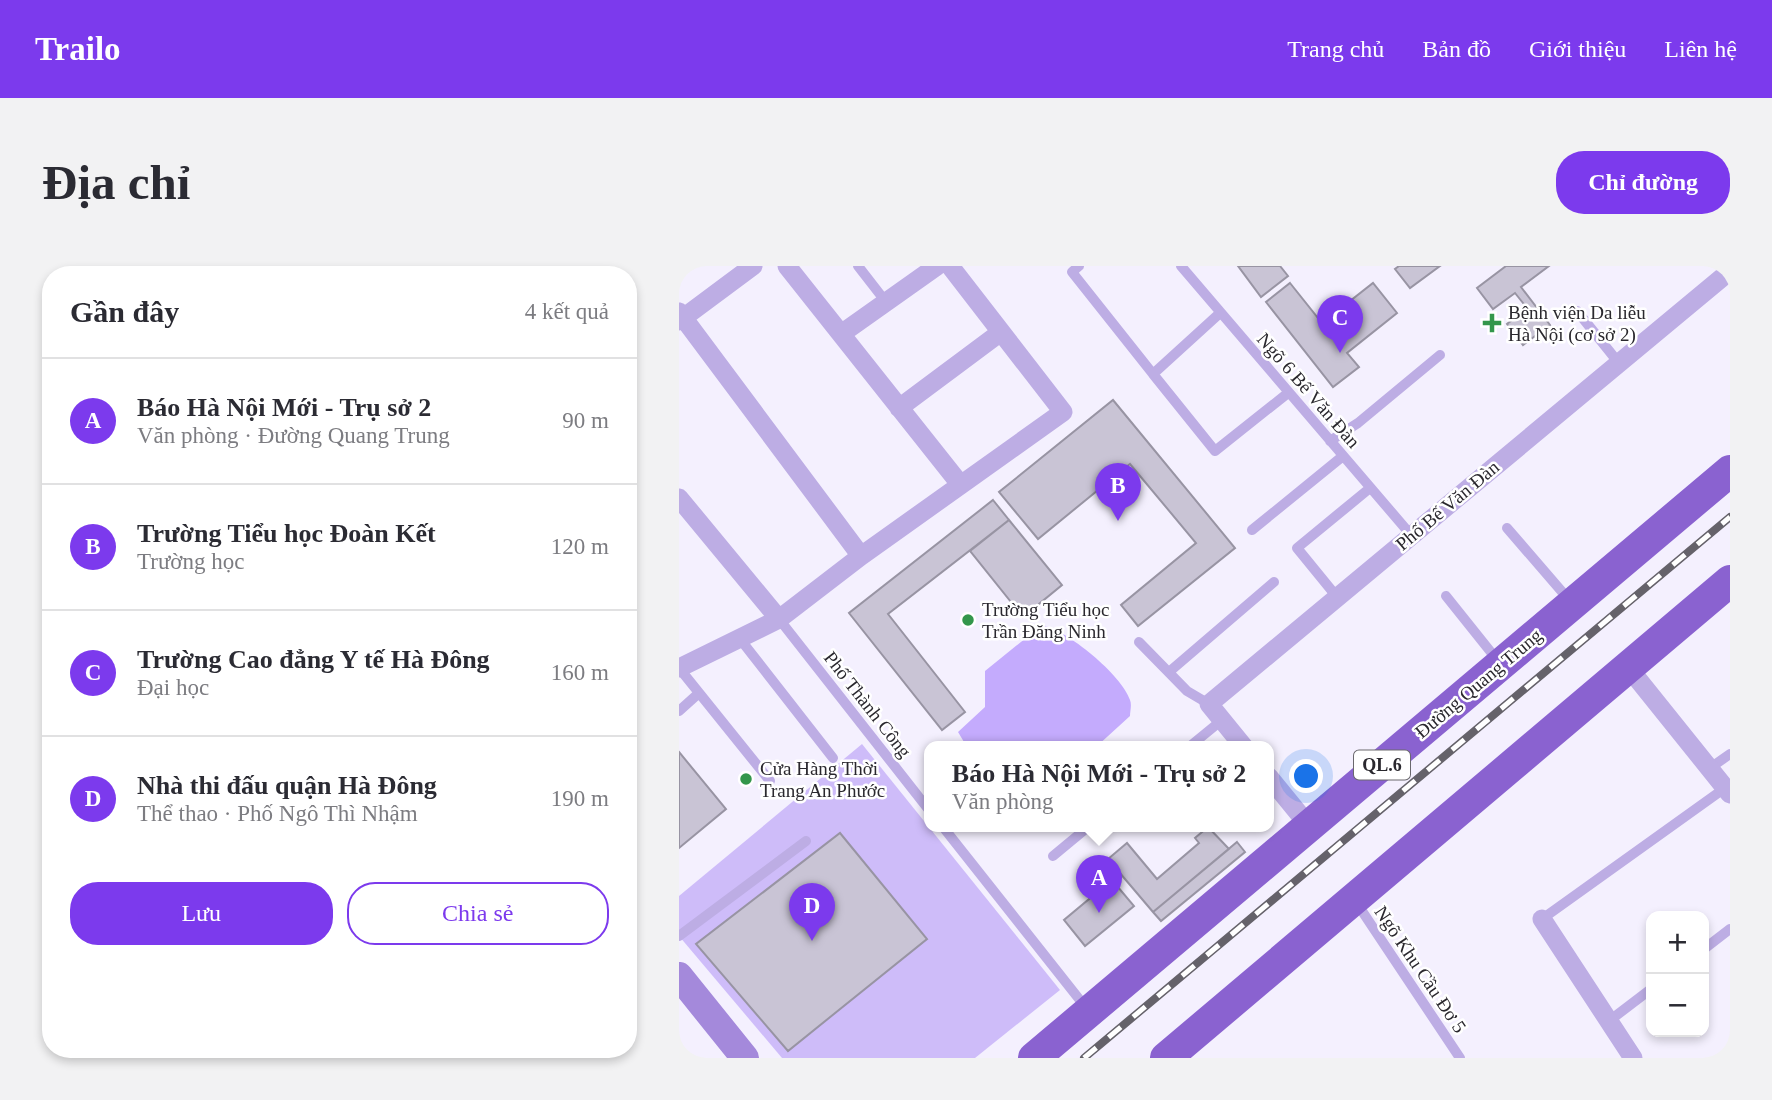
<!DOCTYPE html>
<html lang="vi">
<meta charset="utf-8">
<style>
:root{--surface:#fff;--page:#f2f2f3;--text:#2b2b33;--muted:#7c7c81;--line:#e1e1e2;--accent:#7c3aed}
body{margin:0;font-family:Georgia,serif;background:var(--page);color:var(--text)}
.controls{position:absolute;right:21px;bottom:21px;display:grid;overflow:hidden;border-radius:14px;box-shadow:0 4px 10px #0003}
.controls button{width:63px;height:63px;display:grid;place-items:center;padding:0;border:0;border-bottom:2px solid var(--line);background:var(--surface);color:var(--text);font:35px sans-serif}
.you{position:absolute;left:628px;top:511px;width:24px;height:24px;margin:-18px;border:5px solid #fff;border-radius:50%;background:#1a73e8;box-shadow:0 0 0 10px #1a73e833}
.badge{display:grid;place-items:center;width:46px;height:46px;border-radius:50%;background:var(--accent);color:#fff;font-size:23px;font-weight:700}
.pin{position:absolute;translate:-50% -58px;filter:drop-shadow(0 2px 4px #0008)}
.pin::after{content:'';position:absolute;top:37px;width:24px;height:21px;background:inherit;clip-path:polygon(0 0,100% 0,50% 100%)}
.popup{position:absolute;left:245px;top:475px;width:350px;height:91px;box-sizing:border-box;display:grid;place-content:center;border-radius:14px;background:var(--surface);filter:drop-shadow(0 2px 5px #0005);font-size:23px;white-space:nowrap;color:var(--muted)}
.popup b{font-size:26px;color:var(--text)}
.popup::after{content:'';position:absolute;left:50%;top:100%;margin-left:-14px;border:14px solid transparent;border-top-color:var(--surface)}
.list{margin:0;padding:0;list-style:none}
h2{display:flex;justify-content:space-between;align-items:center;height:91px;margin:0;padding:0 28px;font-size:30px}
h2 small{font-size:23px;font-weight:400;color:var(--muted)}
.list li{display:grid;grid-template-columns:46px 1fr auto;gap:21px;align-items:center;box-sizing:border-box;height:126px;padding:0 28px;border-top:2px solid var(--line)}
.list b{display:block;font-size:26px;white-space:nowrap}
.list p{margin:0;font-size:23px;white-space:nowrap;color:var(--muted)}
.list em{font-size:23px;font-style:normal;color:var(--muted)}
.actions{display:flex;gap:14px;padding:21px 28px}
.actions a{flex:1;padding:16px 0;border:2px solid var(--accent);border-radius:28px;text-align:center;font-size:24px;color:var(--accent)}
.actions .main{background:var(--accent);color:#fff}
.map{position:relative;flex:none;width:1051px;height:792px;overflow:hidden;border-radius:28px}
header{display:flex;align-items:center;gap:42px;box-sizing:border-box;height:98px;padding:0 35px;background:var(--accent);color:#fff}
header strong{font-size:33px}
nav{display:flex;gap:38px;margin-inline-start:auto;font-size:24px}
.intro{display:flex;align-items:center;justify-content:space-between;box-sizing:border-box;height:168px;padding:0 42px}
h1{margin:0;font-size:49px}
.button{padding:18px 32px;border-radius:28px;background:var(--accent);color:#fff;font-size:24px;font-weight:700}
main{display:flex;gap:42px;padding:0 42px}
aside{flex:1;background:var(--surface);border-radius:28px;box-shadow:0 4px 10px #0003}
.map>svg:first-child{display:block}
.green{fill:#cebcf9}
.water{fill:#c4abfd}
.building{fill:#c9c4d5;stroke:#9894a3;stroke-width:2}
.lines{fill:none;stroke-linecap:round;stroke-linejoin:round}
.service{stroke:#bdade4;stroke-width:10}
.minor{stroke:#bdade4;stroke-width:19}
.secondary{stroke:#a489db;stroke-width:28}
.trunk{stroke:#8a62d0;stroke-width:32}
.rail-casing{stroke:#65626a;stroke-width:8}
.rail{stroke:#fff;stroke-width:5;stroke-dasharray:16;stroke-linecap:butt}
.poi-dot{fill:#33964b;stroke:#fff;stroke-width:2.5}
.labels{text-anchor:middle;stroke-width:5;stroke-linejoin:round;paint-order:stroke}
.shield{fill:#fff;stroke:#6a686d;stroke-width:2}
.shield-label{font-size:18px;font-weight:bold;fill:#2a282e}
.poi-label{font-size:19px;fill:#2a282e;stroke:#fff;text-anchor:start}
.street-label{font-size:19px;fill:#2a282e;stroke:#fff}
</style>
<header>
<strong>Trailo</strong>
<nav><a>Trang chủ</a><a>Bản đồ</a><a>Giới thiệu</a><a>Liên hệ</a></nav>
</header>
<div class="intro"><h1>Địa chỉ</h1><a class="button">Chỉ đường</a></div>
<main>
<aside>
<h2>Gần đây<small>4 kết quả</small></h2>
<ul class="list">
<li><span class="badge">A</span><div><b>Báo Hà Nội Mới - Trụ sở 2</b><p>Văn phòng · Đường Quang Trung</p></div><em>90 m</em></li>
<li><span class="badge">B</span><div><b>Trường Tiểu học Đoàn Kết</b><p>Trường học</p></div><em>120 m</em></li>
<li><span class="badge">C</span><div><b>Trường Cao đẳng Y tế Hà Đông</b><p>Đại học</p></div><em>160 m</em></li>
<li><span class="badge">D</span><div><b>Nhà thi đấu quận Hà Đông</b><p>Thể thao · Phố Ngô Thì Nhậm</p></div><em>190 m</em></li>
</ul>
<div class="actions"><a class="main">Lưu</a><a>Chia sẻ</a></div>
</aside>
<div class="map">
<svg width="1051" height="792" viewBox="0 0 1051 792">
<rect width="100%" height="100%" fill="#f4f0fe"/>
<!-- green -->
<path class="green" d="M 183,478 L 381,724 L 296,792 L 103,792 L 0,670 L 0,630 Z"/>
<!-- water -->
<path class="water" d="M 363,359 C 388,364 443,409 451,434 C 453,439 451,445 451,450 L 417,481 L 288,481 L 279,466 L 306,441 L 306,405 Z"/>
<!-- building -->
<path class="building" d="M 559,0 L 601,0 L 609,10 L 582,31 Z
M 720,0 L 761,0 L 731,22 L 716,3 Z
M 827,0 L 870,0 L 842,21 L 871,59 L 844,79 L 828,58 L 848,42 L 836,27 L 814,43 L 798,22 Z
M 611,17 L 643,57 L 694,17 L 718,47 L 668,87 L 680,101 L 654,121 L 587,36 Z
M 434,134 L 556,282 L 459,360 L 442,339 L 517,277 L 451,198 L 359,273 L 320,226 Z
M 314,234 L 330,254 L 209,348 L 286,446 L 263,464 L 170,347 Z
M 330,254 L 383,319 L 344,351 L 291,285 Z
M 0,486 L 47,543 L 0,582 Z
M 529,561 L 550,583 L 474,646 L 429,593 L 448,577 L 478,613 L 520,577 L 516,572 Z
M 161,567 L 248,673 L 109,785 L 17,678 Z
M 558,576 L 566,586 L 482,655 L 474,646 Z
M 433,614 L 455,640 L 406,680 L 385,654 Z"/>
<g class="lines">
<!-- service -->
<path class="service" d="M 179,0 L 207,36
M 400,0 L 393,6 L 474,108
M 502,0 L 732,269
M 898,45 L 939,96
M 541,47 L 474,108 L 536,185 L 609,127
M 651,175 L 679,157 L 761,89
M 828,262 L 891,335
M 573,264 L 664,190
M 767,330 L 819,395
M 658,331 L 618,282 L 691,222
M 100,353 L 250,544
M 61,373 L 154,492
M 460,376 L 508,425 L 530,438
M 0,402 L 91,515
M 490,406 L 595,316
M 0,445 L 20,427
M 510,481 L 543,454
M 1031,502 L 1051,488
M 264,561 L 408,743
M 374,590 L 409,561
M 677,636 L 781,792
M 863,653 L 1046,522
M 0,670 L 127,575
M 1025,683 L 1051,663
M 930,755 L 972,723"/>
<!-- minor -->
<path class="minor" d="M 108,0 L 281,218
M 0,46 L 182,290
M 0,55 L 74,0
M 162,68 L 258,0
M 220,142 L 322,66
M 0,232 L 100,353
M 949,401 L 1051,528
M 0,402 L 100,353 L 182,290 L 384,146 L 271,0
M 565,481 L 530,438 L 1051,5
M 590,511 L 630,560
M 863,653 L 954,792"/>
<!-- secondary -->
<path class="secondary" d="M 0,710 L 66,792"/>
<!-- trunk -->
<path class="trunk" d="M 355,792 L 1051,205
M 487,792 L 1051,315"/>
<!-- rail casing -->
<g class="rail-casing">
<path id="rail" d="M 405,792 L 1051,251"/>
</g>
<!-- rail -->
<use href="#rail" class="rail"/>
</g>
<!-- markers -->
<g class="poi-dot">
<path d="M809.5 46.5h7v7h7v7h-7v7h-7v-7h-7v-7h7z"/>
<circle cx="289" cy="354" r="7"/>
<circle cx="67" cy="513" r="7"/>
</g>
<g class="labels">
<!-- shield labels -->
<rect class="shield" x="675" y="484.5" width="56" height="29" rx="5"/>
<g class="shield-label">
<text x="703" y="505">QL.6</text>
</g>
<!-- poi labels -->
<g class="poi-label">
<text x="829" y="53">Bệnh viện Da liễu<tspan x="829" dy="22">Hà Nội (cơ sở 2)</tspan></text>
<text x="303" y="350">Trường Tiểu học<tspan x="303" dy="22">Trần Đăng Ninh</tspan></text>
<text x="81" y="509">Cửa Hàng Thời<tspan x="81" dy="22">Trang An Phước</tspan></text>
</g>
<!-- street labels -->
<g class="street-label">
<text transform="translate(630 124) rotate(49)" y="7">Ngõ 6 Bế Văn Đàn</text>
<text transform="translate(768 239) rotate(-40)" y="7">Phố Bế Văn Đàn</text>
<text transform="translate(799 417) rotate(-40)" y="7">Đường Quang Trung</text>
<text transform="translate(189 438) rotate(52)" y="7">Phố Thành Công</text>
<text transform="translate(742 703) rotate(56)" y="7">Ngõ Khu Cầu Đơ 5</text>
</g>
</g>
</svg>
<div class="controls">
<button>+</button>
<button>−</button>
</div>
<div class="you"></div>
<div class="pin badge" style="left:420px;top:647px">A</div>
<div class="popup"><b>Báo Hà Nội Mới - Trụ sở 2</b>Văn phòng</div>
<div class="pin badge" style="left:439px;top:255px">B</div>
<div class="pin badge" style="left:661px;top:87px">C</div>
<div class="pin badge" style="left:133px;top:675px">D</div>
</div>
</main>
